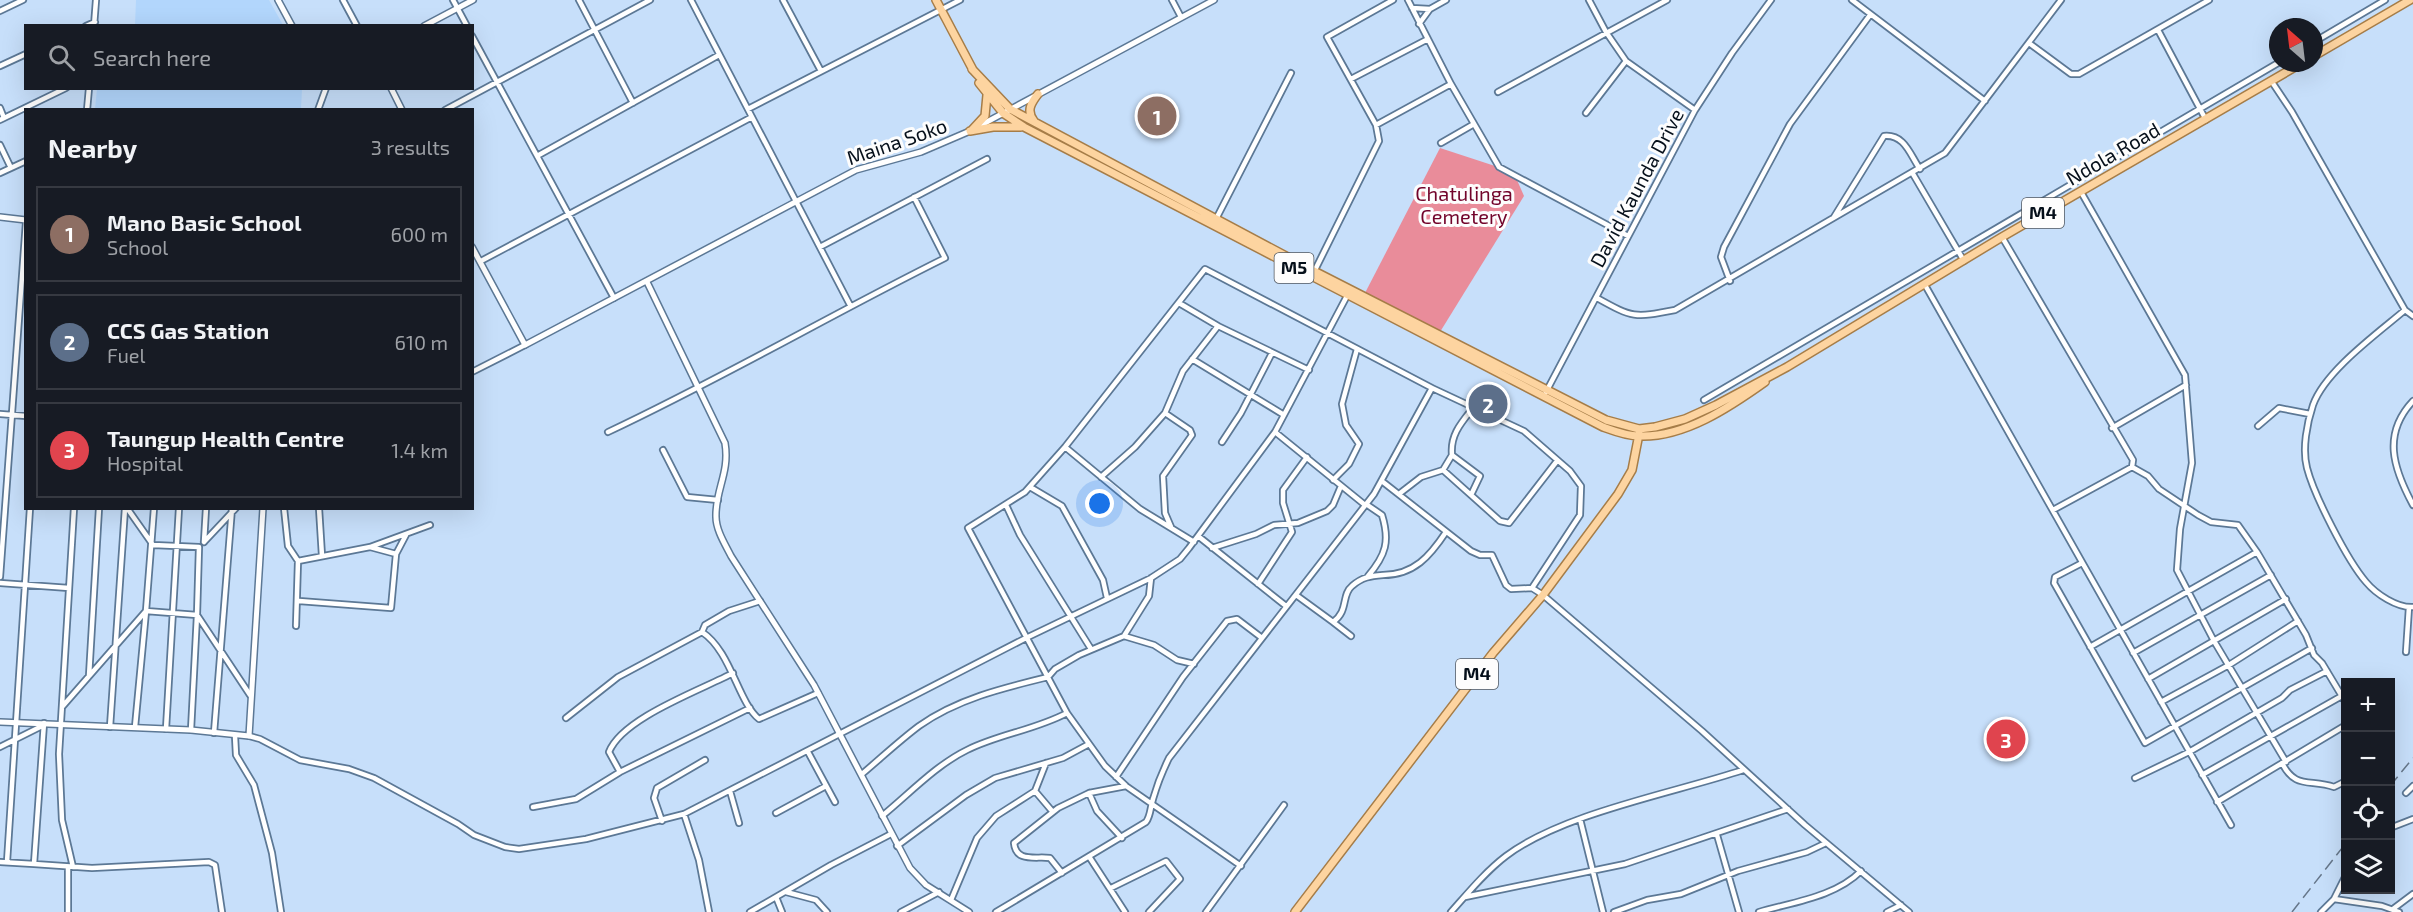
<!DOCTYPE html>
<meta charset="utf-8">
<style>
:root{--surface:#171b24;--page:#242831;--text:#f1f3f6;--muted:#9ea1a6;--line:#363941;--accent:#1a73e8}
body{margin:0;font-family:"Exo 2",sans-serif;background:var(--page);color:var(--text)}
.controls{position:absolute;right:18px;bottom:18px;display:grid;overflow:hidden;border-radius:0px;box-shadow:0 6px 24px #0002}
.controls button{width:54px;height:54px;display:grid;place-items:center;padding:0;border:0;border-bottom:2px solid var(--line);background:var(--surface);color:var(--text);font:30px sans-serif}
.compass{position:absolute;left:2269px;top:18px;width:54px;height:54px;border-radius:50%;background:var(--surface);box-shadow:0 6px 24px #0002;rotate:332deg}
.you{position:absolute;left:1100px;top:504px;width:21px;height:21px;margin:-15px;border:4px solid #fff;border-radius:50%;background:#1a73e8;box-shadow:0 0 0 9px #1a73e833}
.badge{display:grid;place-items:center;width:39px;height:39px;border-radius:50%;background:var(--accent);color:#fff;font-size:20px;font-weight:700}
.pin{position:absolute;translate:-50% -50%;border:3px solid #fff;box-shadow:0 2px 6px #0006}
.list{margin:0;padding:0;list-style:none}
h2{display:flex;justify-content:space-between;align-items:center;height:78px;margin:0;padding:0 24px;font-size:26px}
h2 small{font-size:20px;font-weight:400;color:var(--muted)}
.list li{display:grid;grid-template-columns:39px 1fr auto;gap:18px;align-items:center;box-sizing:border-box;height:96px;margin:0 12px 12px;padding:0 12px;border:2px solid var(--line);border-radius:0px}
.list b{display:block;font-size:22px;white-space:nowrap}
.list p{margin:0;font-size:20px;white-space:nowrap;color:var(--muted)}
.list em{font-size:20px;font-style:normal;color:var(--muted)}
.icon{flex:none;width:33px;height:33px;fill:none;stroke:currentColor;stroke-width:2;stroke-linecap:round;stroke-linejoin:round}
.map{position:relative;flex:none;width:2413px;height:912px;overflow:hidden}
.search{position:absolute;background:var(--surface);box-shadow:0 6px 24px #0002;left:24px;top:24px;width:450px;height:66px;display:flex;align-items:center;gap:15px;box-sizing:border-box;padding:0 21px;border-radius:0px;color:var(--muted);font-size:22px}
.panel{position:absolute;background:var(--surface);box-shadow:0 6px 24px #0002;left:24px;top:108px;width:450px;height:402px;border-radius:0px}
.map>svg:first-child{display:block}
.built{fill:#b2d6fc}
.green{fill:#e98c9a}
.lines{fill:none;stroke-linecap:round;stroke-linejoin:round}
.minor-casing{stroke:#5c7895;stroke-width:8}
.tertiary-casing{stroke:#5c7895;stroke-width:8}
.primary-casing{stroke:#a67d48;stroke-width:10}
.minor{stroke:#fff;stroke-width:4.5}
.tertiary{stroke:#fff;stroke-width:5}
.primary{stroke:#fdd4a0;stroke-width:7}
.rail{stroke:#66778a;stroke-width:1.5;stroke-dasharray:12 6;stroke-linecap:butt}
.labels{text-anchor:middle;stroke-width:6;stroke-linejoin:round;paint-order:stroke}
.shield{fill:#fdfdfd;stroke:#50575f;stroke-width:1.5}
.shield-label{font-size:18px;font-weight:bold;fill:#06101b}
.street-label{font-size:20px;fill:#06101b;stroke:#fdfdfd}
.park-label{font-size:20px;fill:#72042b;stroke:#fdfdfd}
</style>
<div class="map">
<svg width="2413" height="912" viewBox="0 0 2413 912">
<rect width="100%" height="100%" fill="#c7dffa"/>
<!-- built -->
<path class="built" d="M 136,0 L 269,0 L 283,25 L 135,25 Z
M 97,89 L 302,89 L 301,109 L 95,109 Z"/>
<!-- green -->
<path class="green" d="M 1440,148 L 1495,166 L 1517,180 L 1524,196 L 1440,332 L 1365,293 Z"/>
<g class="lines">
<!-- minor casing -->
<g class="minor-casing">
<path id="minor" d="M 343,0 L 357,26
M 453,0 L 467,26
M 579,0 L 633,103
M 691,0 L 850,305
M 783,0 L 821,71
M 1172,0 L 1181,17
M 1408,0 L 1451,84 L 1499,167 L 1628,236
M 1589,0 L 1606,32 L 1626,61 L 1695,110
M 1852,0 L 1985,101
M 1412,8 L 1430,9
M 0,11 L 23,0
M 1419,24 L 1430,9 L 1446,0
M 86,26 L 95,22
M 94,26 L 96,0
M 2158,30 L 2206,120
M 472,36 L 614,298
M 2314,42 L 2385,0
M 2029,43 L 2071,74 L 2079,74 L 2209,0
M 0,66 L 26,54
M 1351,79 L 1428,39
M 2272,82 L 2292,112 L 2405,310 L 2413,316
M 1498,92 L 1667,0
M 0,108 L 4,118
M 748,109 L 960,0
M 87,110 L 89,88
M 318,110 L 326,88
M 445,110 L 650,0
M 1586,113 L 1626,61
M 0,120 L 66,88
M 1376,125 L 1451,84
M 1441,143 L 1474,124
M 0,145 L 11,168
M 537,156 L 719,55
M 0,173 L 26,161
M 1913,174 L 1964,261
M 2081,192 L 2185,375 L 2192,463 L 2180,529 L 2177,570 L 2214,641 L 2286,762
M 1834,217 L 1884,136 C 1905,134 1910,155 1920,169
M 1215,221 L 1291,73
M 2002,237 L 2133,460 L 2132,467 L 2053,510
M 820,247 L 987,159
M 481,261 L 752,117
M 1314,272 L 1379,141 L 1376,125 L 1327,37 L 1393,0
M 1730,281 L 1721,257 L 1724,247 L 1790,124 L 1870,15
M 1925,285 L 2231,825
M 1597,298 C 1633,318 1634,318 1675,310 L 1945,153 L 2061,0
M 2405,310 C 2378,333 2325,371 2313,405 C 2307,423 2302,449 2307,468 C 2314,495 2347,560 2366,582 C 2376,594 2397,608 2413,607
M 1218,326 L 1309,370
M 1192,359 L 1284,415
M 472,372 L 525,345
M 1432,388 L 1524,431 L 1570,471 L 1581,486 L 1580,515 L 1532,588
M 1546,392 L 1695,110 L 1732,53 L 1771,0
M 1704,400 L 2278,63
M 2413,401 C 2382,434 2393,468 2413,505
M 1165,413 L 1190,430 L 1192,435 L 1163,476 L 1165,513 L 1171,527
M 0,414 L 26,416
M 2258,426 L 2279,408 L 2310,414
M 2112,428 L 2186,385
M 608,432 C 723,378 832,314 945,258 L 914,197
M 1275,432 L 1365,505
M 1222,442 L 1241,413 L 1272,353
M 1065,447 L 1140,509 L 1194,542
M 663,450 L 687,497 L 718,500
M 2132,467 L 2148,476 L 2159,489 L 2198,515 L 2211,522 L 2238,525 L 2257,552
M 1443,470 L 1500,521 L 1509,523 L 1557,461
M 1101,477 L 1135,447 L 1165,413 L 1183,371 L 1218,326 L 1179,303
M 1333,480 L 1349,464 L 1359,444 L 1346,425 L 1342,404 L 1357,349
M 1383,482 L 1471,551 L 1480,555 L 1492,555 L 1506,585 L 1511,589 L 1532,588 L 1543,595 L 1702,731 L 1805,825 L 1909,912
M 1030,487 L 1062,506 L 1103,580 L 1107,598
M 1399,494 L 1421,477 L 1443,470 L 1452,455
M 1471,495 L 1480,476 L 1452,455 C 1450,435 1461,423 1473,408
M 1366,504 L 1382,515 C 1390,541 1386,555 1368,576
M 1006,505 L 1020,535 L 1091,649
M 127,508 L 153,545 L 199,547 L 197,615 L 146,611 L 154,508
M 284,508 L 288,546 L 298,561 L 370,547 L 396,554
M 319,508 L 322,556
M 1198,536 L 1286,606
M 204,542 L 236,508
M 204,542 L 206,508
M 370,547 L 430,525
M 1212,548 L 1256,534 L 1274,525 L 1298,523 L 1327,511 L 1333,505 L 1341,486
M 2082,563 L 2055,577 L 2054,583 L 2145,743 L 2312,648
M 0,577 L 26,222
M 0,583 L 69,588
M 1258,584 L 1292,532 L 1283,503 L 1283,490 L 1307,457
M 1296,595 L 1333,622 C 1349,611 1341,595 1352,586 C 1362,577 1371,576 1383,575 C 1414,575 1430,556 1446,532
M 299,601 L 391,608 L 396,554 L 406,535
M 1333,622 L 1351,636
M 296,626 L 298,561
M 702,632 L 705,625 L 729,611 L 760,601
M 1124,636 L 1154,645 L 1177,660 L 1194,664
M 2090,647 L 2257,552 L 2306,635 L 2314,655 L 2322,663 L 2346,703
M 2406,652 L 2409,607
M 2133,653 L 2271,575
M 89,676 L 99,508
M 2148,679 L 2286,599
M 2161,702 L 2229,665 L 2298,621
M 62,707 L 146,611 L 135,727
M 566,718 L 618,677 L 702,632 C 731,651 738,702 759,719 L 818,693
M 110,727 L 125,508
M 166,729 L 179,508
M 191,730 L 197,615 L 250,695
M 214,733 L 232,508
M 235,736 L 236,755 L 254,785 L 272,853 L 281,912
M 249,736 L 260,739 L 300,760 L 349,769 L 374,778 L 458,824 L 474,835 L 505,847 L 519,849 L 586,839 L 684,814 L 1026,638 L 1151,578 L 1180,559 L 1189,548 L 1275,432 L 1348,294
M 0,747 L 44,725
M 808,752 L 835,802
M 2282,763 C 2295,789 2309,779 2334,787 L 2346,781
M 620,772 L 609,752 C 622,718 701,690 733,673
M 862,774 C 881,758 899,741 919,726 C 957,699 1003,688 1048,677 L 1055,669 L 1079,655 L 1124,636 L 1149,596 L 1151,578
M 2202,775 L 2340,697
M 1116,777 L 1183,677 L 1227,621 L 1237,619 L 1262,638
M 2135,778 L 2189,752 L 2282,698 L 2290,690 L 2327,671
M 730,791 L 739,823
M 1035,791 L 1052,811
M 1089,793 L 1097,811 L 1122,838
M 2406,793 L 2413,786
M 2217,802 L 2346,725
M 533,807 L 576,799 L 620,772 L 750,708
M 776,813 L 826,786
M 684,814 L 699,860 L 709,912
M 882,816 C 909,794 936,765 967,750 C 999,734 1035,730 1067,713
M 1580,819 L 1603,912
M 662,821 L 654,798 L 657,788 L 705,760
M 2390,828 L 2413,819
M 1717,835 L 1739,912
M 897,846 L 966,795 L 995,778 L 1063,758 L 1089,744
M 1090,858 L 1125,912
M 0,862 L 34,864 L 44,723
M 7,862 L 30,508
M 34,864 L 92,868 L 209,862 L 215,865 L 222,912
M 73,867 L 62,820 L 59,754 L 74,508
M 1062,873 L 1050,858 C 1036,856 1016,863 1014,843 L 1058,808 L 1089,793 L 1126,786
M 1111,888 L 1166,861 L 1180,879 L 1149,912
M 786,892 L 816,900 L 827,912
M 776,897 L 782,912
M 1465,897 L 1625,864 L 1788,809
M 2334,899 L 2382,906 L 2399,912
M 951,900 L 977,838 L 996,816 L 1035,791 L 1046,763
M 2393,909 L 2413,894
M 68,912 L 68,867
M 750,912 L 831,865 L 891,834
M 901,912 L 939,892
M 996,912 L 1146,822 C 1151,815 1150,808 1153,799 C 1157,785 1162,772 1169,758 L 1374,494 L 1432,388 L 1205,269 L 1065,447 L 1025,492 L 968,528 L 1067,713 L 1105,766 L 1126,786 L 1241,866
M 1206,912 L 1284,805
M 1451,912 C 1468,893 1485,872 1506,856 C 1563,813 1674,793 1743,770
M 1614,912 L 1647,900 L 1681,894 L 1738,871 L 1807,852 L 1826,843
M 1759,912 C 1793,902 1835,897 1861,871
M 1887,912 L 1901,905
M 2321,912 L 2334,899 L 2346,875"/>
</g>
<!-- tertiary casing -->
<g class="tertiary-casing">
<path id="tertiary" d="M 278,0 L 292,26
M 424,26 L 473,0
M 391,88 L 402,110
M 0,217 L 26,220
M 472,247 L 525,345 L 856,170 L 921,152 L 970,131 L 1214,0
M 647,282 L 725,443 C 730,473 715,490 716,517 C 716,530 725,544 731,556 L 814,685 L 910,868 L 926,885 L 969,912
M 0,722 L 191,730 L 249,736 L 263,508"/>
</g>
<!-- primary casing -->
<g class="primary-casing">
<path id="primary" d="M 936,0 L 973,70
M 2314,56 L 2410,0
M 972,69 L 1010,109 L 1314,271 L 1606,420 L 1639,429 L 1655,427 L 1685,419 L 1716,405 L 1787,367 L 2002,237 L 2302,63
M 979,83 L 1003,113 L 1024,127 L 1603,427 C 1614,431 1627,436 1639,436 C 1684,438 1730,407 1765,382
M 1034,121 C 1026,111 1031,103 1038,94
M 972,130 L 985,116 L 987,95
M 970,131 L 993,127 L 1021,127
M 1295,912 L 1493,653 L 1543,595 L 1618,494 L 1632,470 L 1639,434"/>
</g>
<!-- minor -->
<use href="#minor" class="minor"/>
<!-- tertiary -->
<use href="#tertiary" class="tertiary"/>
<!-- primary -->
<use href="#primary" class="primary"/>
<!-- rail -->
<path class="rail" d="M 2390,786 L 2413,758
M 2292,912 L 2346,843"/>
</g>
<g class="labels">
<!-- shield labels -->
<g class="shield">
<rect x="2022" y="198" width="42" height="30" rx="4.5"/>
<rect x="1274.5" y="253" width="39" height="30" rx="4.5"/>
<rect x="1456" y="659" width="42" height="30" rx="4.5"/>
</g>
<g class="shield-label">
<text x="2043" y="219">M4</text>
<text x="1294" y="274">M5</text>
<text x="1477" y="680">M4</text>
</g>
<!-- street labels -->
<g class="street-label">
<text transform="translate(897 142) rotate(-19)" y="7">Maina Soko</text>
<text transform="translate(2113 154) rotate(-30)" y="7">Ndola Road</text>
<text transform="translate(1637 188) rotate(-62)" y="7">David Kaunda Drive</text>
</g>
<!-- park labels -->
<g class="park-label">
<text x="1464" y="201">Chatulinga<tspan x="1464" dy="23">Cemetery</tspan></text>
</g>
</g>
</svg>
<div class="controls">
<button>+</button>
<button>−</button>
<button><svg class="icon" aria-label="locate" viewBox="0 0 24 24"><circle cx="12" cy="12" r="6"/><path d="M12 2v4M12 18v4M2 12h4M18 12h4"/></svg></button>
<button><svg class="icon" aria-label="layers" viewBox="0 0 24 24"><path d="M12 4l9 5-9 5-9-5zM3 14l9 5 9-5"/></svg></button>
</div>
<svg class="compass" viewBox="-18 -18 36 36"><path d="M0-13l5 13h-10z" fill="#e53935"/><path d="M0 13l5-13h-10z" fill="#9ea1a6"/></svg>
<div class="you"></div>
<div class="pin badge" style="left:1157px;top:116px;background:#8d6e63">1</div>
<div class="pin badge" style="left:1488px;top:404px;background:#5c6f8a">2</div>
<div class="pin badge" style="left:2006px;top:739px;background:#e0444e">3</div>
<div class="search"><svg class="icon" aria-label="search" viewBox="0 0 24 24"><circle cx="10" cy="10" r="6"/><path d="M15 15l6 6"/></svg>Search here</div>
<section class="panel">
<h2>Nearby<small>3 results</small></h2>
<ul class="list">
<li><span class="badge" style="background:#8d6e63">1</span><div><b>Mano Basic School</b><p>School</p></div><em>600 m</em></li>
<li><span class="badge" style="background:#5c6f8a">2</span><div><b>CCS Gas Station</b><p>Fuel</p></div><em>610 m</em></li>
<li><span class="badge" style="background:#e0444e">3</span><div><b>Taungup Health Centre</b><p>Hospital</p></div><em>1.4 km</em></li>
</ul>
</section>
</div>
